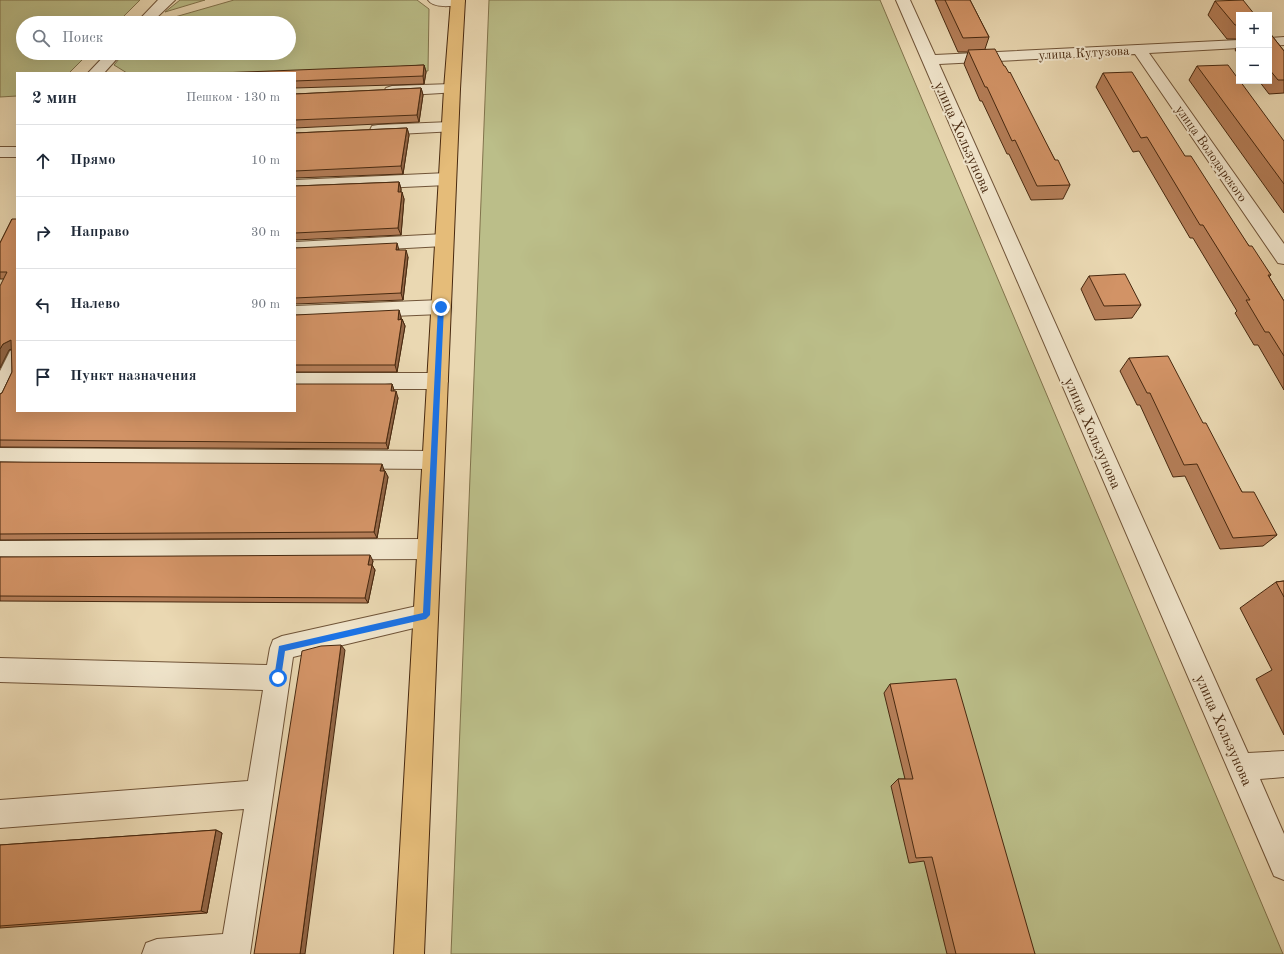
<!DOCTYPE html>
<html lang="ru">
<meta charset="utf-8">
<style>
:root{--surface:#fff;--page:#f6f6f7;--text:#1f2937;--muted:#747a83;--line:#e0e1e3}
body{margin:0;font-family:"Old Standard TT",serif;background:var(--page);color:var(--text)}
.controls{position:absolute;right:12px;top:12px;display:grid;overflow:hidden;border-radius:0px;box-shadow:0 4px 16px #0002}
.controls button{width:36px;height:36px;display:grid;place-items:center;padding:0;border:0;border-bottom:1px solid var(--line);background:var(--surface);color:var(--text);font:20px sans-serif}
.stop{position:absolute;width:12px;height:12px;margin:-9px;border:3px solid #1a73e8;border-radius:50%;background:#fff}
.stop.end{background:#1a73e8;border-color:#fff;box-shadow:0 1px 4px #0008}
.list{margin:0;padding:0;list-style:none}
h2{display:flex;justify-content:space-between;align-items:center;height:52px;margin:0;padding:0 16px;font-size:17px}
h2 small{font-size:13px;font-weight:400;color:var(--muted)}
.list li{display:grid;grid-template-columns:26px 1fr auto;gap:12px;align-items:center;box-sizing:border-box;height:72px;padding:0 16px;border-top:1px solid var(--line)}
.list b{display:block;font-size:15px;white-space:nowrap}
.list em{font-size:13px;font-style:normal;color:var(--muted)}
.icon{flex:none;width:22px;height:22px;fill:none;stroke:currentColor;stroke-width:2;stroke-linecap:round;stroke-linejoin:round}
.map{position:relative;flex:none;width:1284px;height:954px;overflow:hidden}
.search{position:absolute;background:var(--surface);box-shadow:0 4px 16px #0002;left:16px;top:16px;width:280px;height:44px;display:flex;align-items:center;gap:10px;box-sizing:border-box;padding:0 14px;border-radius:22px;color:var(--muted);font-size:15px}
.panel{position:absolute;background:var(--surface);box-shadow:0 4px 16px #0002;left:16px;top:72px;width:280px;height:340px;border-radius:0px}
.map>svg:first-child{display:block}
.green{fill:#bbbe89;stroke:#81734c}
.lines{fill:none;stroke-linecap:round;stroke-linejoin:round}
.minor-casing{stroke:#705438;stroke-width:2}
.major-casing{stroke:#47280f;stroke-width:2}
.minor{fill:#f1e6cd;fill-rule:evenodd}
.major{fill:#e5bc79;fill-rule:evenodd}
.wall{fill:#b57e58;stroke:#47280f}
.shaded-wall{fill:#936747;stroke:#47280f}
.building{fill:#d29366;stroke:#47280f}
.route{fill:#1a73e8}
.labels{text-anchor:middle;stroke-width:4;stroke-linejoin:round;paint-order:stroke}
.far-street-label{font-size:13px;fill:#47280f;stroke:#f1e6cd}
.street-label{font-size:15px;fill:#47280f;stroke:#f1e6cd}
</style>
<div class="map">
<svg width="1284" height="954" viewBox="0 0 1284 954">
<rect width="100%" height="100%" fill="#ead8b2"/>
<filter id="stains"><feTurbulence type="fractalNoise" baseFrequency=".005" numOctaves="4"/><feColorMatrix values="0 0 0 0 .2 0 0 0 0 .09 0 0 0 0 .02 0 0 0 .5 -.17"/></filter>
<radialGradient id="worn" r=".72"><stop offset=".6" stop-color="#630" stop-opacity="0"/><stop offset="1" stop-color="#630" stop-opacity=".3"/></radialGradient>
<!-- green -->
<path class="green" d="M 0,0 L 140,0 L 117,23 L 23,23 L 23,53 L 89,53 L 69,73 L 17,73 L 17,96 L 0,97 Z
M 180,0 L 205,0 L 165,12 Z
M 234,0 L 417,0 L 429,9 L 428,71 L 127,73 L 114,65 L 124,53 L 289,53 L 289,23 L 154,23 Z
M 489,0 L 880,0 L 1283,954 L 451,954 Z"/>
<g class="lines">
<!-- minor casing -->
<g class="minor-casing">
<path id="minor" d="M 158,0 L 175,0 L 151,23 L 136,23 Z
M 428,0 L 464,0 L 465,1 L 463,4 C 454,6 434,9 428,0 Z
M 896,0 L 910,0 L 935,55 L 1239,40 L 1239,48 L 1149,53 L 1284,244 L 1284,264 L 1278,263 L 1135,54 L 939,64 L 1248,753 L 1284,751 L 1284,777 L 1260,779 L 1284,834 L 1284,880 L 1274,876 Z
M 1284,37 L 1284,45 L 1269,46 L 1269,38 Z
M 107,53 L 122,53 L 104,73 L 88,73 Z
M 452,84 L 458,86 L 460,89 L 458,92 L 392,96 L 386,94 L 384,91 L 386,88 L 392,86 Z
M 450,122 L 456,123 L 458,127 L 456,131 L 378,135 L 372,134 L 370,130 L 372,126 L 378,125 Z
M 0,147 L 17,147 L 17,157 L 0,157 Z
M 447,173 L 453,175 L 456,179 L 453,183 L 447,185 L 295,192 L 295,180 Z
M 444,234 L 450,236 L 453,240 L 450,244 L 444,246 L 295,254 L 295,242 Z
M 441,300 L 448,302 L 451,307 L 448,312 L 441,314 L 295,320 L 295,306 Z
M 17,348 L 17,378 L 7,399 L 0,401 L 0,371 L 10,351 Z
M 295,373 L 438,373 L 445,375 L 448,381 L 445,387 L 438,389 L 295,389 Z
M 0,448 L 433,451 L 441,454 L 444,460 L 441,466 L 433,469 L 0,466 Z
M 429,539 L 437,542 L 441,549 L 437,556 L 429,559 L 0,561 L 0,541 Z
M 426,604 L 435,607 L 438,615 L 435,623 L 293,657 L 250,954 L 142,954 L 146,943 L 157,939 L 223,934 L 244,809 L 0,828 L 0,800 L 248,781 L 263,690 L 0,682 L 0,658 L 267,665 L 270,648 L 273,640 L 282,636 Z"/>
</g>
<!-- major casing -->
<g class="major-casing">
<path id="major" d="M 451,0 L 465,0 L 460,89 L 424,954 L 394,954 L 444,89 Z"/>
</g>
<!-- minor -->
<use href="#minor" class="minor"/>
<!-- major -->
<use href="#major" class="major"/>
</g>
<!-- wall -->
<path class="wall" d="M 935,0 L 970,0 L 989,37 L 985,49 L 1004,66 L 1055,160 L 1070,185 L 1063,199 L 1031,200 L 1009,154 L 1007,154 L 982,101 L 980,101 L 964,64 L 968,52 L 958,52 Z
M 1215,1 L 1239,15 L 1239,39 L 1227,39 L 1208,15 Z
M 1269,32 L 1284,51 L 1284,93 L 1269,94 L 1259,81 L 1269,81 Z
M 1239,43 L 1239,55 L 1235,50 Z
M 424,65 L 426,72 L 424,84 L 295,88 L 295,73 Z
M 1197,66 L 1284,141 L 1284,213 L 1189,80 Z
M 1103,73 L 1185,156 L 1249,246 L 1271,275 L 1269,277 L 1284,301 L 1284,390 L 1258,345 L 1254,345 L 1235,313 L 1237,311 L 1193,238 L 1190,238 L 1139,151 L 1133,152 L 1096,87 Z
M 421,88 L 423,95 L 419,122 L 295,128 L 295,94 Z
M 407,128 L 409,135 L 403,174 L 295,178 L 295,133 Z
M 399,182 L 401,189 L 401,192 L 404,199 L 401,235 L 295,240 L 295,186 Z
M 12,219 L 17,411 L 392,384 L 394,391 L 398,398 L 388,449 L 0,447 L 0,394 L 2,393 L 12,372 L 12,349 L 9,350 L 4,279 L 0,279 L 0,243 Z
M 295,248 L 399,250 L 408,257 L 403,300 L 295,304 Z
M 1089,276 L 1141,305 L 1132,318 L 1095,320 L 1081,289 Z
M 295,315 L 401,317 L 401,319 L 402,319 L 405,326 L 397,372 L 295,372 Z
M 1129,358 L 1203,423 L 1242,492 L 1277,535 L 1263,546 L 1220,549 L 1185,476 L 1173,477 L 1140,405 L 1137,405 L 1120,371 Z
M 0,462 L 384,470 L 388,477 L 377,538 L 0,540 Z
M 0,557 L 373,561 L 372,565 L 375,570 L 368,603 L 0,601 Z
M 1284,581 L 1284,735 L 1256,679 L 1272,670 L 1240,608 L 1276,582 Z
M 890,684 L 1035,954 L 947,954 L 924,861 L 909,863 L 891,786 L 898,779 L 905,779 L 884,693 Z
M 216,830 L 222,833 L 207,913 L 0,928 L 0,845 Z"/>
<!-- shaded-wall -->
<path class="shaded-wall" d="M 424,65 L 426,72 L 424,84 L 423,76 Z
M 421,88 L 423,95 L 419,122 L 417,115 Z
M 407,128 L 409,135 L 403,174 L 401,166 Z
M 399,182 L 401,189 L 400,199 L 398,192 Z
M 402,192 L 404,199 L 401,235 L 398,228 Z
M 397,243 L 399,250 L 396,250 Z
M 406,250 L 408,257 L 403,300 L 401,293 Z
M 399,310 L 401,317 L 400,326 L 398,320 Z
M 402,319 L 405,326 L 397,372 L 395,365 Z
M 11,340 L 17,347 L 9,350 L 0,368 L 0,349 L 3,344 Z
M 392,384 L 394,390 L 393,398 L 391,391 Z
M 396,391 L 398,398 L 388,449 L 386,443 Z
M 382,464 L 384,470 L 383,477 L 380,471 Z
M 385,471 L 388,477 L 377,538 L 374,532 Z
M 370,555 L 373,561 L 372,565 L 375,570 L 368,603 L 365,598 L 368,565 Z
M 341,645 L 345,650 L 305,954 L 300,954 Z
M 216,830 L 222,833 L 207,913 L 201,911 Z"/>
<!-- building -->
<path class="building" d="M 945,0 L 970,0 L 989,37 L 963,38 Z
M 1243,0 L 1255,15 L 1239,15 L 1239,25 L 1235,25 L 1215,1 Z
M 1269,32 L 1284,51 L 1284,80 L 1278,80 L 1269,69 Z
M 995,49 L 1004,66 L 1005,66 L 1009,73 L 1010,72 L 1055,160 L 1058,160 L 1070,185 L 1037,186 L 1015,140 L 1012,141 L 987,87 L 985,87 L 968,50 Z
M 424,65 L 423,76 L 295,81 L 295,73 L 220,73 Z
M 1228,65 L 1239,80 L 1239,81 L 1240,81 L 1284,141 L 1284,184 L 1197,66 Z
M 1132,72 L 1185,156 L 1191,156 L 1249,246 L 1252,246 L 1271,275 L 1268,275 L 1284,301 L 1284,356 L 1269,332 L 1265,332 L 1246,300 L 1250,300 L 1203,225 L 1200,225 L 1147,137 L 1141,138 L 1103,73 Z
M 421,88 L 417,115 L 295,120 L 295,94 Z
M 407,128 L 401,166 L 295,171 L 295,133 Z
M 399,182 L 398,192 L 402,192 L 398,228 L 295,233 L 295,186 Z
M 12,219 L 17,219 L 17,411 L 295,411 L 295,384 L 392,384 L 391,391 L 396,391 L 386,443 L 0,440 L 0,394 L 2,393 L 12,372 L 11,340 L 3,344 L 0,349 L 0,286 L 7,272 L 0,272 L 0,243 Z
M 397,243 L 396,250 L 406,250 L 401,293 L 295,298 L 295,248 Z
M 1125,274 L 1141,305 L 1104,306 L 1089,276 Z
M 399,310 L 398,320 L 402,319 L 395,365 L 295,365 L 295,315 Z
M 1168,356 L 1203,423 L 1206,423 L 1242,492 L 1254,492 L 1277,535 L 1233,538 L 1197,464 L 1184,465 L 1150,393 L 1147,393 L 1129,358 Z
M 0,462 L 382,464 L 380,471 L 385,471 L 374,532 L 0,534 Z
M 370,555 L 368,565 L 372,565 L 365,598 L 0,596 L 0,557 Z
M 1284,581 L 1284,597 L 1276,582 Z
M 341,645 L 300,954 L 254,954 L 302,651 L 321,646 Z
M 956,679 L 1035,954 L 956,954 L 932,857 L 916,858 L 898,779 L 913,779 L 890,684 Z
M 216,830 L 201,911 L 0,926 L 0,845 Z"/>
<!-- route -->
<path class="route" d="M 441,305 L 444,307 L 430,615 L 426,619 L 285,651 L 281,678 L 280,680 L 275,680 L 274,678 L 279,646 L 423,613 L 438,307 Z"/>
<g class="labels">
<!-- far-street labels -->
<g class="far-street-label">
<text transform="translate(1084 52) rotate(-3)" y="5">улица Кутузова</text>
<text transform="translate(1212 153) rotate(55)" y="5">улица Володарского</text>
</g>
<!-- street labels -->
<g class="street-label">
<text transform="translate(963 137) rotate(66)" y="5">улица Хользунова</text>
<text transform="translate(1093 433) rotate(66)" y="5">улица Хользунова</text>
<text transform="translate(1224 730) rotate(66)" y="5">улица Хользунова</text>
</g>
</g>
<rect width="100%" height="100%" filter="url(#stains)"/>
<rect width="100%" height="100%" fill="url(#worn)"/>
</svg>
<div class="controls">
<button>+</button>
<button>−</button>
</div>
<div class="stop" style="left:278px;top:678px"></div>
<div class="stop end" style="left:441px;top:307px"></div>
<div class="search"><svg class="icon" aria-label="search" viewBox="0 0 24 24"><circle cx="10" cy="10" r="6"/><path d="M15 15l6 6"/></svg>Поиск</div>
<section class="panel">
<h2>2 мин<small>Пешком · 130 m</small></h2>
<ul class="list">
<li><svg class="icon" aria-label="ahead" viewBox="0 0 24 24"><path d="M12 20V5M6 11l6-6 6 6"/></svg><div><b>Прямо</b></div><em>10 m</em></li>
<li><svg class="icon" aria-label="right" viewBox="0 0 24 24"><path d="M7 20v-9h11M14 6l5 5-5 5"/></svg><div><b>Направо</b></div><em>30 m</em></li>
<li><svg class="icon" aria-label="left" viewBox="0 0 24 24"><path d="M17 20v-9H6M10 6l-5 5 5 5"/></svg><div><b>Налево</b></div><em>90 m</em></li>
<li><svg class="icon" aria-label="arrive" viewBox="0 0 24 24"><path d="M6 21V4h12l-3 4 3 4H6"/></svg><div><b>Пункт назначения</b></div></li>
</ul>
</section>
</div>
